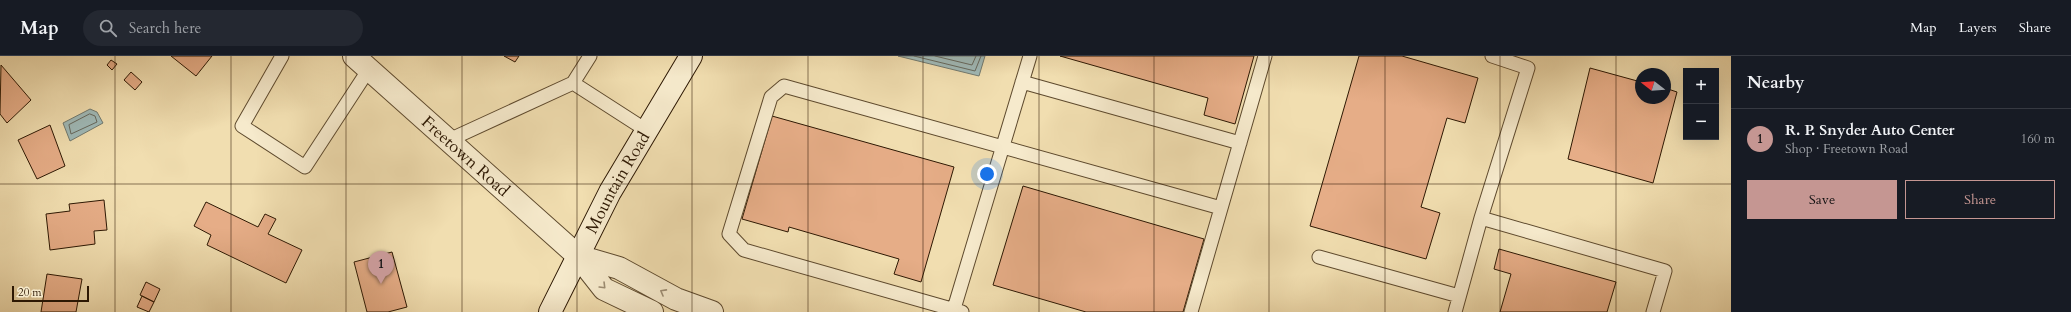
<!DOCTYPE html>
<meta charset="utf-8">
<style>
:root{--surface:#171b24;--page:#242831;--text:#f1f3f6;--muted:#9ea1a6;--line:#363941;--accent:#c59692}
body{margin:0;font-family:Cardo,serif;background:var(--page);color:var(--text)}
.controls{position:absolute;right:12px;top:12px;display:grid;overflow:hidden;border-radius:0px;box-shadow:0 4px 16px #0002}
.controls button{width:36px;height:36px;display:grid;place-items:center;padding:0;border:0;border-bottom:1px solid var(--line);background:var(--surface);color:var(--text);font:20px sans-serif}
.compass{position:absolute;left:1635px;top:12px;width:36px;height:36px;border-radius:50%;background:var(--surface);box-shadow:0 4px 16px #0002;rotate:287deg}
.scale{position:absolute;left:12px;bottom:10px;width:77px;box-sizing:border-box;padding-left:4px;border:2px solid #2d1803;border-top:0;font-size:11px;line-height:14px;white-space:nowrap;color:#2d1803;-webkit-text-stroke:3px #f6eacc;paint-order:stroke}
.you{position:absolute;left:987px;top:118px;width:14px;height:14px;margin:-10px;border:3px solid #fff;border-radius:50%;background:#1a73e8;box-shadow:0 0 0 6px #1a73e833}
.badge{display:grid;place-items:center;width:26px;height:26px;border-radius:50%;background:var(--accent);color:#111;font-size:13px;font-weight:700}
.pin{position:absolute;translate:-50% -33px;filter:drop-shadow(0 1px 2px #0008)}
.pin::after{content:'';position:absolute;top:21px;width:14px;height:12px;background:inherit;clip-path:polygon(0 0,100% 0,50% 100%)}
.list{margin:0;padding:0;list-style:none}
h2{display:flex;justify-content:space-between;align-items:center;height:52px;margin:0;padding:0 16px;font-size:17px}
h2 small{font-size:13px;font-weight:400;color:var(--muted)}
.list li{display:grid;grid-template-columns:26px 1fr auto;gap:12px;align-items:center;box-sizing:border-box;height:60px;padding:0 16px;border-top:1px solid var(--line)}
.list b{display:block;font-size:15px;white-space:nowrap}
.list p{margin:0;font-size:13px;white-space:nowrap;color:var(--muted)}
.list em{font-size:13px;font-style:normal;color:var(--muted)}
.actions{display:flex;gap:8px;padding:12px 16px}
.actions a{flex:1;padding:9px 0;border:1px solid var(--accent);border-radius:0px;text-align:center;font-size:14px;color:var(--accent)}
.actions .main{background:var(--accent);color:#111}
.icon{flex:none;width:22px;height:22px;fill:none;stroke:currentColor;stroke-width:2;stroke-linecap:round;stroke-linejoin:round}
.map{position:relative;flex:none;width:1731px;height:256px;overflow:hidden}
header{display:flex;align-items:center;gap:24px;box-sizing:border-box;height:56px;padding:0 20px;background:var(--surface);border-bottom:1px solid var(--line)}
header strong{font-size:19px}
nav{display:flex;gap:22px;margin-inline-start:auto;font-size:14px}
.search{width:280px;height:36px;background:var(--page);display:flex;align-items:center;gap:10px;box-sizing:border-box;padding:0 14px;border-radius:22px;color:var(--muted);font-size:15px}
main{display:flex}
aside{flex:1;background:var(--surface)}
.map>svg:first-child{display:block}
.water{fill:#9fb9b7;stroke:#71796f}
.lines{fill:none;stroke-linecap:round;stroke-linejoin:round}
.shore{stroke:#66685d;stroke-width:1}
.building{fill:#e6ad87;stroke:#2d1803}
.service-casing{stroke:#5e4a2e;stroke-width:15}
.minor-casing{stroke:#5e4a2e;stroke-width:24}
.tertiary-casing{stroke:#5e4a2e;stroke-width:24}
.secondary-casing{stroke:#2d1803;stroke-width:24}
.service{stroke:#f6eacc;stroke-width:13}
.minor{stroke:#f6eacc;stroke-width:22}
.tertiary{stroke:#f6eacc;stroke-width:22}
.secondary{stroke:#f6eacc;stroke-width:22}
.oneway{stroke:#9c8c72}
.grid{fill:none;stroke:#2d1803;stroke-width:1;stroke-opacity:0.55}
.labels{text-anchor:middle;stroke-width:3;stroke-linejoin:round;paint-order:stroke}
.street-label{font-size:17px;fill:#2d1803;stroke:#f6eacc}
</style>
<header>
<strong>Map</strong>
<div class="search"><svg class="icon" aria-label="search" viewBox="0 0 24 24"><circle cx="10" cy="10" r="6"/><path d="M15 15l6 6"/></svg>Search here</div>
<nav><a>Map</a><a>Layers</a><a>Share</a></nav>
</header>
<main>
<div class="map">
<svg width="1731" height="256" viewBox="0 0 1731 256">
<rect width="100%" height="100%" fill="#f1deb0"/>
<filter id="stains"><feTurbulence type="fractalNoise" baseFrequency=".005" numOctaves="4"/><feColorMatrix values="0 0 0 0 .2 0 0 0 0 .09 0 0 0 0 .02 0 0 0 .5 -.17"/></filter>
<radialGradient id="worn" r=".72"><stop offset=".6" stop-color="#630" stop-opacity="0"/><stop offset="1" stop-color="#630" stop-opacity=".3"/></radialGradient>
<!-- water -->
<path class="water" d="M 898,0 L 985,0 L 979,20 Z
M 90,53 L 97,56 L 103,67 L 70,85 L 63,67 Z"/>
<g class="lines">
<!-- shore -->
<path class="shore" d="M 914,0 L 975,15 L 981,0
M 935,0 L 972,9 L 976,0
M 90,58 L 95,60 L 97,66 L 71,78 L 69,69 Z"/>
</g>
<!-- building -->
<path class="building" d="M 171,0 L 212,0 L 196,20 Z
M 504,0 L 519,0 L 515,6 Z
M 1060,0 L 1254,0 L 1235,68 L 1204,59 L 1208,42 Z
M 1359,0 L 1402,0 L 1478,22 L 1465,67 L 1447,62 L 1421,151 L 1440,157 L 1426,203 L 1310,170 Z
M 111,4 L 117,8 L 112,14 L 107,9 Z
M 1,9 L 31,44 L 7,67 L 0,58 Z
M 1590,12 L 1641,26 L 1641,42 L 1665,42 L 1665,32 L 1677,36 L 1653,127 L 1568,103 Z
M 131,16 L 142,26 L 135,34 L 124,24 Z
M 772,60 L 954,111 L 921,226 L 894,218 L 899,203 L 789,171 L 788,176 L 742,163 Z
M 50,69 L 65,110 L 37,123 L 18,84 Z
M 1023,130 L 1204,183 L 1183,256 L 1086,256 L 993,229 Z
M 104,144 L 107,174 L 94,175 L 95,188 L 50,194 L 46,158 L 70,155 L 69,148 Z
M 206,146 L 258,171 L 265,158 L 276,163 L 268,178 L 302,194 L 286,227 L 207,189 L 211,179 L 194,170 Z
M 1499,193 L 1616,226 L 1607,256 L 1500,256 L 1511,218 L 1494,213 Z
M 392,196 L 407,251 L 388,256 L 367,256 L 354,206 Z
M 47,218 L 82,223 L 76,256 L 41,256 Z
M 146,226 L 160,233 L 154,246 L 140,239 Z
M 142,240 L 154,246 L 149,256 L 137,251 Z"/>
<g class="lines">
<!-- service casing -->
<g class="service-casing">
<path id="service" d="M 282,0 L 242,70 L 305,111 L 369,13
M 1022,26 L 1240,87
M 573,27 L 646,74
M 449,84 L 573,27 L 590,0
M 1481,162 L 1528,12 L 1492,0
M 1319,201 L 1459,240
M 953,256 L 1030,0
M 962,256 L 744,194 L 729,178 L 771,41 L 784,30 L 1221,152
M 1191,256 L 1265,0
M 1455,256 L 1481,162 L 1665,215 L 1653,256"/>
</g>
<!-- minor casing -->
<g class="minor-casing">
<path id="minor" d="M 578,200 L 619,212 L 676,243 L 712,256
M 578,200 L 604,233 L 652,256"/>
</g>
<!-- tertiary casing -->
<g class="tertiary-casing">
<g id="tertiary">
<path id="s1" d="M 354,0 L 578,200"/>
</g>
</g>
<!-- secondary casing -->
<g class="secondary-casing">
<g id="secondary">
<path id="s2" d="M 550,256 L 610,136 L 691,0"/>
</g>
</g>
<!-- service -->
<use href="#service" class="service"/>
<!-- minor -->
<use href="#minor" class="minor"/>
<!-- tertiary -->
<use href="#tertiary" class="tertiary"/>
<!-- secondary -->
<use href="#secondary" class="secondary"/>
</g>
<!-- one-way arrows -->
<defs><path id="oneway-chevron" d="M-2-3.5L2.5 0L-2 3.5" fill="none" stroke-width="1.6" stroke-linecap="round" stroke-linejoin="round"/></defs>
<g class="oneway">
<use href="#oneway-chevron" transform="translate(603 230) rotate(45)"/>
<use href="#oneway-chevron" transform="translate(663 236) rotate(-151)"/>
</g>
<!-- grid -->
<path class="grid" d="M 115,0 L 115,256M 231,0 L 231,256M 346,0 L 346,256M 462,0 L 462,256M 577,0 L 577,256M 692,0 L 692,256M 808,0 L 808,256M 923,0 L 923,256M 1039,0 L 1039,256M 1154,0 L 1154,256M 1269,0 L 1269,256M 1385,0 L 1385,256M 1500,0 L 1500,256M 1616,0 L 1616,256M 0,128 L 1731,128"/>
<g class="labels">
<!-- street labels -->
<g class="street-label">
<text dy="6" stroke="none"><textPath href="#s1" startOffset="150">Freetown Road</textPath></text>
<text dy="6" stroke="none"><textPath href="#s2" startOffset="146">Mountain Road</textPath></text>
</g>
</g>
<rect width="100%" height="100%" filter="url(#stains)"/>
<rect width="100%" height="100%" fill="url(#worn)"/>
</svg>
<div class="controls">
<button>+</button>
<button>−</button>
</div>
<svg class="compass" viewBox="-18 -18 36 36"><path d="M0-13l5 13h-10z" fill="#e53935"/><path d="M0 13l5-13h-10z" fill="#9ea1a6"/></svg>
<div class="scale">20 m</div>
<div class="you"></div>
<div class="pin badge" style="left:381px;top:228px">1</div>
</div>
<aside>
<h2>Nearby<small></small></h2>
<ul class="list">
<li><span class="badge">1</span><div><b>R. P. Snyder Auto Center</b><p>Shop · Freetown Road</p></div><em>160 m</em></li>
</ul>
<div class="actions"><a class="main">Save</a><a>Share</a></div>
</aside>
</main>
